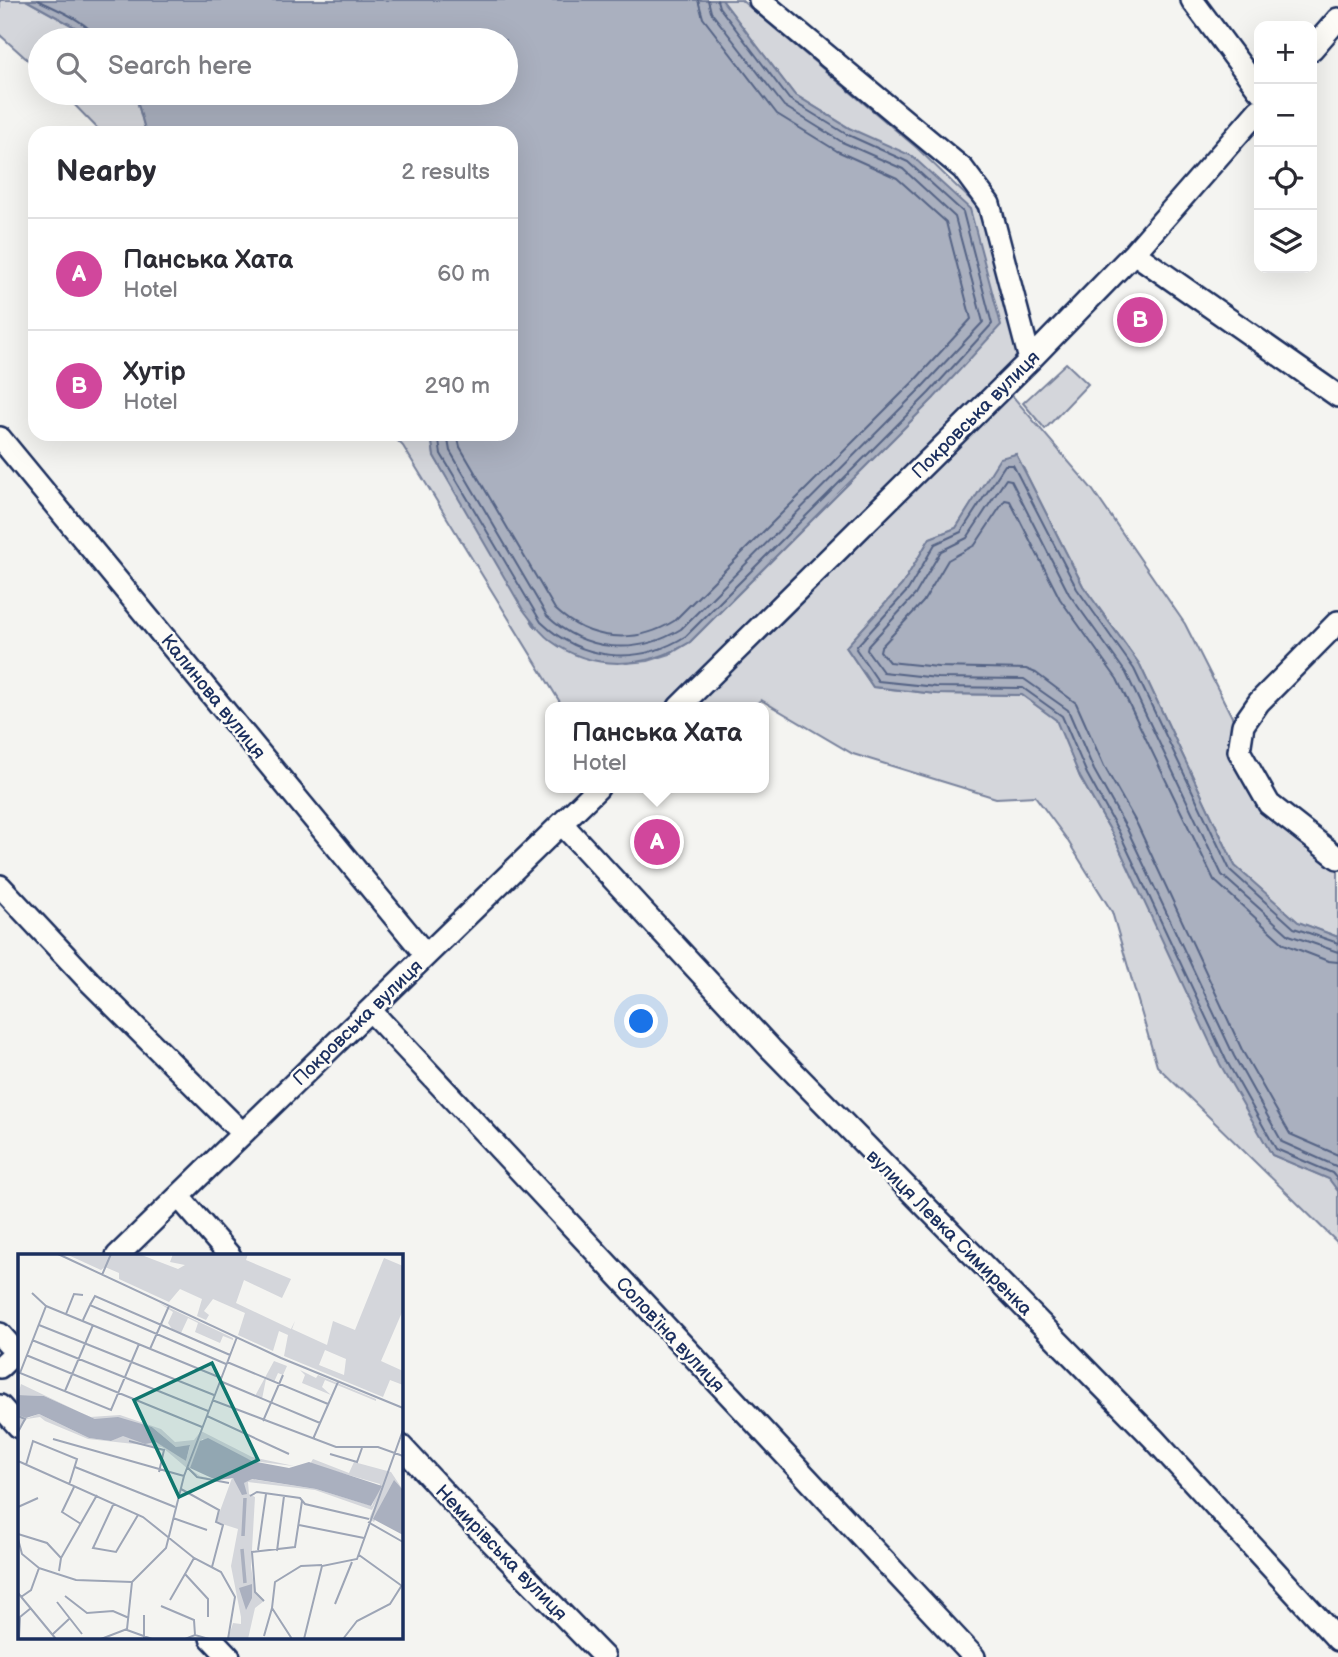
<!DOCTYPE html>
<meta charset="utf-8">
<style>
:root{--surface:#fff;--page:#f7f7f7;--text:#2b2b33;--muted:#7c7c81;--line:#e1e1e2;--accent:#1f6fb2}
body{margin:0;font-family:"Balsamiq Sans",sans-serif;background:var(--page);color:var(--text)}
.controls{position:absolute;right:21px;top:21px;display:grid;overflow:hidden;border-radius:14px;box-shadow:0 7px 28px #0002}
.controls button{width:63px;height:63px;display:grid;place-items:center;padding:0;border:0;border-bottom:2px solid var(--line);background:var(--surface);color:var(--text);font:35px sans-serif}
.you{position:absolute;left:642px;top:1022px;width:24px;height:24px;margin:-18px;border:5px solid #fff;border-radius:50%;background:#1a73e8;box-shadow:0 0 0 10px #1a73e833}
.badge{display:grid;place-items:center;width:46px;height:46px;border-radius:50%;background:var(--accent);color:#fff;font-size:23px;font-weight:700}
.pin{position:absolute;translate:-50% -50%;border:4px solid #fff;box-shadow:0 2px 7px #0006}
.popup{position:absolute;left:545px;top:702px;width:224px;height:91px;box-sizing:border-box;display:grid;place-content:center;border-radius:14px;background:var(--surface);filter:drop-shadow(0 2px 5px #0005);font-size:23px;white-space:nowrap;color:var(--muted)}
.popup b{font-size:26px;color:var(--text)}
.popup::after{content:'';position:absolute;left:50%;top:100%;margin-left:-14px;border:14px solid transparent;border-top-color:var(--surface)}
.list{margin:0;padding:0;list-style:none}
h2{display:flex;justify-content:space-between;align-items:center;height:91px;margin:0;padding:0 28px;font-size:30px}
h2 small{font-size:23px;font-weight:400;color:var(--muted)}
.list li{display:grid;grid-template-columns:46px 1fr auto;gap:21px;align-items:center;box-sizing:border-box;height:112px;padding:0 28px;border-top:2px solid var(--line)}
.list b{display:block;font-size:26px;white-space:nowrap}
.list p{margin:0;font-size:23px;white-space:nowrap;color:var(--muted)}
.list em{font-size:23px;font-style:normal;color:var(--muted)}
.icon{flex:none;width:38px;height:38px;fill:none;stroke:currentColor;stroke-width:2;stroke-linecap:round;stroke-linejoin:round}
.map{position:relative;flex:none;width:1338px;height:1657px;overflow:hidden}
.search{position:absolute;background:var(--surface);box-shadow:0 7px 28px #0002;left:28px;top:28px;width:490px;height:77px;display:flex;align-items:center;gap:18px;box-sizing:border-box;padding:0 24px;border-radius:38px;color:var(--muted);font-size:26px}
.panel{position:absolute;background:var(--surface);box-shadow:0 7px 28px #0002;left:28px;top:126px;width:490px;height:315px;border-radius:21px}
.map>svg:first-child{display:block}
.green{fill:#d4d6db;stroke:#78829c;stroke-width:2}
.water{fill:#aab0bf;stroke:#717c98;stroke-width:2}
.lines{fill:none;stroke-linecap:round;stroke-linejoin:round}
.shore{stroke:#546385;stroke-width:2}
.minor-casing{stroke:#1b2f5e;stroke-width:26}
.minor{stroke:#fdfcf7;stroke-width:21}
.labels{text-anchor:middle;stroke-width:5;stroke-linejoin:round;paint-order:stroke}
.street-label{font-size:19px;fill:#1b2f5e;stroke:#fdfcf7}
.inset-river{fill:none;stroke:#aab0bf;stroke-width:3.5}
.inset-road{fill:none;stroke:#9da5b6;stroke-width:2}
.view{fill:#0f766e;fill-opacity:0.15;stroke:#0f766e;stroke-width:3.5}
.inset-edge{fill:none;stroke:#1b2f5e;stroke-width:3.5}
</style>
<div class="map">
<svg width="1338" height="1657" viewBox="0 0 1338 1657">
<rect width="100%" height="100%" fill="#f4f4f1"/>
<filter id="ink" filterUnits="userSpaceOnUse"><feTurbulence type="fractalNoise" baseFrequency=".0143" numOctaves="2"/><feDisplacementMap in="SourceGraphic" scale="14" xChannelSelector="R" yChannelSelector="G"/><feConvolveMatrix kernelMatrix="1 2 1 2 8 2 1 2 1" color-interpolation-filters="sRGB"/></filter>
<g filter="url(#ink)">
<!-- green -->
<path class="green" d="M 0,0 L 26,0 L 84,32 L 91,40 L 40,40 L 40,71 L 0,35 Z
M 722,0 L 741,0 L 917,148 L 976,205 L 1030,360 L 1004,386 L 1092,489 L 1185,624 L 1233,719 L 1232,754 L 1338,868 L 1338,937 L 1298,922 L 1235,866 L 1140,665 L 1083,586 L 1016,454 L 1000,459 L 956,528 L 930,538 L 902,585 L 846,647 L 873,687 L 936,694 L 1022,695 L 1057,720 L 1080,777 L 1113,835 L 1272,1155 L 1329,1179 L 1338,1191 L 1338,1243 L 1157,1066 L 1112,912 L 1066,838 L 1035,796 L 996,798 L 853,754 L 761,700 L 752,707 L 563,707 L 403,446 L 391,434 L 431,434 L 434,456 L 535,627 L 626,663 L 648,661 L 670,654 L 690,642 L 934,398 L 849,128 L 794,94 Z
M 63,93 L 135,93 L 146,133 L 102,133 Z
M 1066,363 L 1088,384 L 1045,429 L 1023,403 Z"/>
<!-- water -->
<path class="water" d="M 26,0 L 722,0 L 794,94 L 849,128 L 912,156 L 970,209 L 1001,325 L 934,398 L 690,642 C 647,668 593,672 551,641 C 539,632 531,620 522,608 L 434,456 L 431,434 L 511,434 L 511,133 L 146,133 L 135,93 L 506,93 L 506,40 L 91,40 L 84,32 Z
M 1016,454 L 1083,586 L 1140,665 L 1235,866 L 1298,922 L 1338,937 L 1338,1191 L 1329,1179 L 1272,1155 L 1220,1064 L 1113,835 L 1080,777 L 1056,720 L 1022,695 L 936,694 L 873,687 L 846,647 L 902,585 L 930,538 L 956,528 L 1000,458 Z"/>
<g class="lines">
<!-- shore -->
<path class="shore" d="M 38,0 C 53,8 93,23 96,40
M 438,434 L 441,454 L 541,622 C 582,661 638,666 686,636 L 929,393 L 992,324 L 963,212 L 908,162 L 846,134 L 789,99 L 719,7 L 717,0
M 447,434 L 450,451 L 547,616 C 585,652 637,656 681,629 L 922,387 L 983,322 L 955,217 L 903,169 L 842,142 L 784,106 L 711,12 L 708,0
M 457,434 L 460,447 L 555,609 C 589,641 635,645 674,621 L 915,380 L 971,319 L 946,222 L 897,178 L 837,151 L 777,114 L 703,18 L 698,0
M 1338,943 L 1294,928 L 1230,870 L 1134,669 L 1077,589 L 1013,465 L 1005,465 L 961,532 L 935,544 L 908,590 L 857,646 L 856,649 L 878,681 L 936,687 L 1023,688 L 1062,716 L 1087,774 L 1119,832 L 1226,1060 L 1276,1149 L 1332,1173 L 1338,1180
M 1338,952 L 1289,935 L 1222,875 L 1126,673 L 1069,594 L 1011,480 L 1006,479 L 967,538 L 941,551 L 915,595 L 868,646 L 867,650 L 883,672 L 937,678 L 1024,679 L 1068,710 L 1094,770 L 1127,829 L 1234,1056 L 1282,1142 L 1338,1167
M 1338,962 L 1328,961 L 1284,944 L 1214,880 L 1117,679 L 1060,599 L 1010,501 L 1005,500 L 975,545 L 948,560 L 923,602 L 881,647 L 880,651 L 889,662 L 938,667 L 1026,669 L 1036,673 L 1076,703 L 1104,766 L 1137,824 L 1243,1052 L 1290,1134 L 1338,1155"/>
<!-- minor casing -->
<g class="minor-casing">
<path id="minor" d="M 760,0 L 963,169 L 989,204 L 1030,360
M 1192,0 L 1259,90
M 1312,49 L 1338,19
M 1134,253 L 1338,396
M 0,438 L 426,955
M 1338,622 L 1259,702 L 1243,725 L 1239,751 L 1269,804 L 1338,858
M 679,707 L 1030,360 L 1134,253 L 1259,110
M 562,824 L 771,1049 L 1153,1438 L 1338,1640
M 0,886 L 89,981 L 242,1133
M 370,1010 L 974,1657
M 179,1197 L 230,1256
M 117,1256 L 598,788
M 0,1334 L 16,1352
M 0,1367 L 19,1349
M 0,1406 L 19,1427
M 401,1446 L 465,1515 L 604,1657
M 211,1638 L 229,1657"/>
</g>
<!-- minor -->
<use href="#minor" class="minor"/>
</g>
</g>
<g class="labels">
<!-- street labels -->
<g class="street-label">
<text transform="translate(975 414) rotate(-45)" y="7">Покровська вулиця</text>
<text transform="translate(214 696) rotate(51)" y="7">Калинова вулиця</text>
<text transform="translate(357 1022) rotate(-44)" y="7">Покровська вулиця</text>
<text transform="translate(950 1232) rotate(45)" y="7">вулиця Левка Симиренка</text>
<text transform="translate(671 1334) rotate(47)" y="7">Соловʼїна вулиця</text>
<text transform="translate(502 1552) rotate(46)" y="7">Немирівська вулиця</text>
</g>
</g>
<!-- overview -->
<g transform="translate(18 1254)">
<rect width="385" height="385" fill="#f4f4f1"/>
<path d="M 48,0 L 121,0 L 160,15 L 167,11 L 152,8 L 155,0 L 230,0 L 228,6 L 273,25 L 264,44 L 226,26 L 218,49 L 273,75 L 277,67 L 274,75 L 309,91 L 315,67 L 337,76 L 366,4 L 385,12 L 385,56 L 363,107 L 385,117 L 385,131 L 372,126 L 365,143 L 266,102 L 270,81 L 261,77 L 255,97 L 220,81 L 227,59 L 195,45 L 186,57 L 191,61 L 188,66 L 179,62 L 184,45 L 162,35 L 151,48 L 101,25 L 101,19 L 87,13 L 83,16 ZM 307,96 L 328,105 L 326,121 L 301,111 ZM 141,49 L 215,84 L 215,86 L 205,82 L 202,89 L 177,78 L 180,69 L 170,64 L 163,79 L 154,75 L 150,69 L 155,58 ZM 256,107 L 269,112 L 265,121 L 260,119 L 256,128 L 248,125 L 244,145 L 237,142 ZM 282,116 L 298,124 L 300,121 L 358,145 L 358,147 L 307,126 L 304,133 L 313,141 L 284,129 L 287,121 ZM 3,130 L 72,163 L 102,161 L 143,175 L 157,188 L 176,186 L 183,177 L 234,203 L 276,212 L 234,207 L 184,185 L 172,215 L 182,222 L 198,226 L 212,223 L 225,229 L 233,225 L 298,235 L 354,252 L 362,230 L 292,210 L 295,205 L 331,219 L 336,208 L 373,218 L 385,236 L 379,230 L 356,268 L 351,265 L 359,246 L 354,256 L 297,236 L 230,228 L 231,240 L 237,243 L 233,313 L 237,338 L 246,347 L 237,354 L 230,385 L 210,385 L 215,369 L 223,370 L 223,363 L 213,312 L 220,275 L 198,268 L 214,224 L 199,227 L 177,221 L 144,193 L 70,185 L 27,167 L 22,163 L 9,165 L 0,176 L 0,161 L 10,164 L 21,160 L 71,184 L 93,187 L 105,181 L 144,189 L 168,207 L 172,192 L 158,193 L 134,173 L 77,165 L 26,142 L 0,141 Z" fill="#d4d6db" fill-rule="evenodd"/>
<path d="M 0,141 L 26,142 L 77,165 L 100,163 L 134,173 L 158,193 L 172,191 L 168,207 L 138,188 L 127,190 L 105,182 L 93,187 L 71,184 L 21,160 L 8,164 L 0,161 ZM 190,184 L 234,207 L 271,214 L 291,208 L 364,232 L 353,252 L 298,235 L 234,225 L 226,229 L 229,240 L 224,241 L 215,224 L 198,226 L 172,214 L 182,187 ZM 376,226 L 385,236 L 385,281 L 355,265 ZM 234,330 L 234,344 L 228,356 L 221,334 Z" fill="#aab0bf"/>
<path class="inset-river" d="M 225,282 L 227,244M 224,295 L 227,329"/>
<path class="inset-road" d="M 40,0 L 263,104 L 385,154M 84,21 L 93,0M 14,39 L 28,52 L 2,119 L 93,156 L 121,90M 72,51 L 77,42 L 212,101M 28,52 L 203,124M 48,60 L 56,40 L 65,41M 65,66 L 72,51 L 208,110M 21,71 L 196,141M 14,86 L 190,157M 132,95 L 151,52M 8,101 L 184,173M 209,108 L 310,150M 202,127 L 302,169M 47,137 L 75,71M 194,146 L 318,193 L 360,193 L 385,202M 0,162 L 7,165 L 0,178M 189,162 L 271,200M 245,167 L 265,121M 35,185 L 166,222M 295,185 L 320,128M 111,187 L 146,196 L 141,218M 312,200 L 339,208 L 344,194M 0,207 L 125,263 L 176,304 L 203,318 L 217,343 L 210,385M 8,211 L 15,187 L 59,205 L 51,231M 57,213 L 157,253M 169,213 L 179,223 L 211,229M 56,233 L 44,258 L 63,270M 163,235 L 201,256 L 198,268 L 205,271 L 194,313M 232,242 L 239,238 L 282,244 L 287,250 L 351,265M 96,249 L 75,294 L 98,298 L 120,261M 0,253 L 20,244M 155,264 L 189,276M 350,268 L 385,288M 281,271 L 346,284M 0,280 L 29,289 L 43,304M 0,285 L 4,300 L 21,314M 240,296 L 248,240M 259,297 L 266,242M 341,301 L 384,332M 176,304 L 167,320 L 190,345 L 190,363M 41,317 L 43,304 L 79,241M 0,339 L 38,385M 47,342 L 69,359 L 95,357 L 111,364M 3,343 L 13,336 L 21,314 L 58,326 L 114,328M 152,346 L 167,320M 246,347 L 237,338 L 234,298 L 277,293 L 284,247M 39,348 L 64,380M 317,350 L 334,308M 143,352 L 176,366 L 177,381M 109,376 L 134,385M 35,380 L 51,365M 246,382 L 254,354M 126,384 L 126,361M 1,385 L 2,363 L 13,354M 83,385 L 109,375 L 114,328 L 148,294 L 166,222 L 219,83M 167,385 L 177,381 L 191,385M 274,385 L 254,354 L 257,328 L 283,312 L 304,311M 286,385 L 304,312 L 339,305 L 385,176M 325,385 L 339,367 L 372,350 L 384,331"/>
<path class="view" d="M 194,109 L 240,206 L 161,243 L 116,146 Z"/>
<rect width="385" height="385" class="inset-edge"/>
</g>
</svg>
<div class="controls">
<button>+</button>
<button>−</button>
<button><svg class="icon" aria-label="locate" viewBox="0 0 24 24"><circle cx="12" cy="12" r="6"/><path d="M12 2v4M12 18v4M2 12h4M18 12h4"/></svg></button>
<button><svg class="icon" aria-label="layers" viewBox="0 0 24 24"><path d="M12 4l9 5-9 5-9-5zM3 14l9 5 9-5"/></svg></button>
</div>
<div class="you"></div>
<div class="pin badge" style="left:657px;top:842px;background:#d1479c">A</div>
<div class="popup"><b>Панська Хата</b>Hotel</div>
<div class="pin badge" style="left:1140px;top:320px;background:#d1479c">B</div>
<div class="search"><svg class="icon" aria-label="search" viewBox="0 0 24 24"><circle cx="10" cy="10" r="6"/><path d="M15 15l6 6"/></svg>Search here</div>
<section class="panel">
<h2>Nearby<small>2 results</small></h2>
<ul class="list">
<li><span class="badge" style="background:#d1479c">A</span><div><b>Панська Хата</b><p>Hotel</p></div><em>60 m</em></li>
<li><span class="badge" style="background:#d1479c">B</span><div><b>Хутір</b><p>Hotel</p></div><em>290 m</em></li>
</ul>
</section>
</div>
